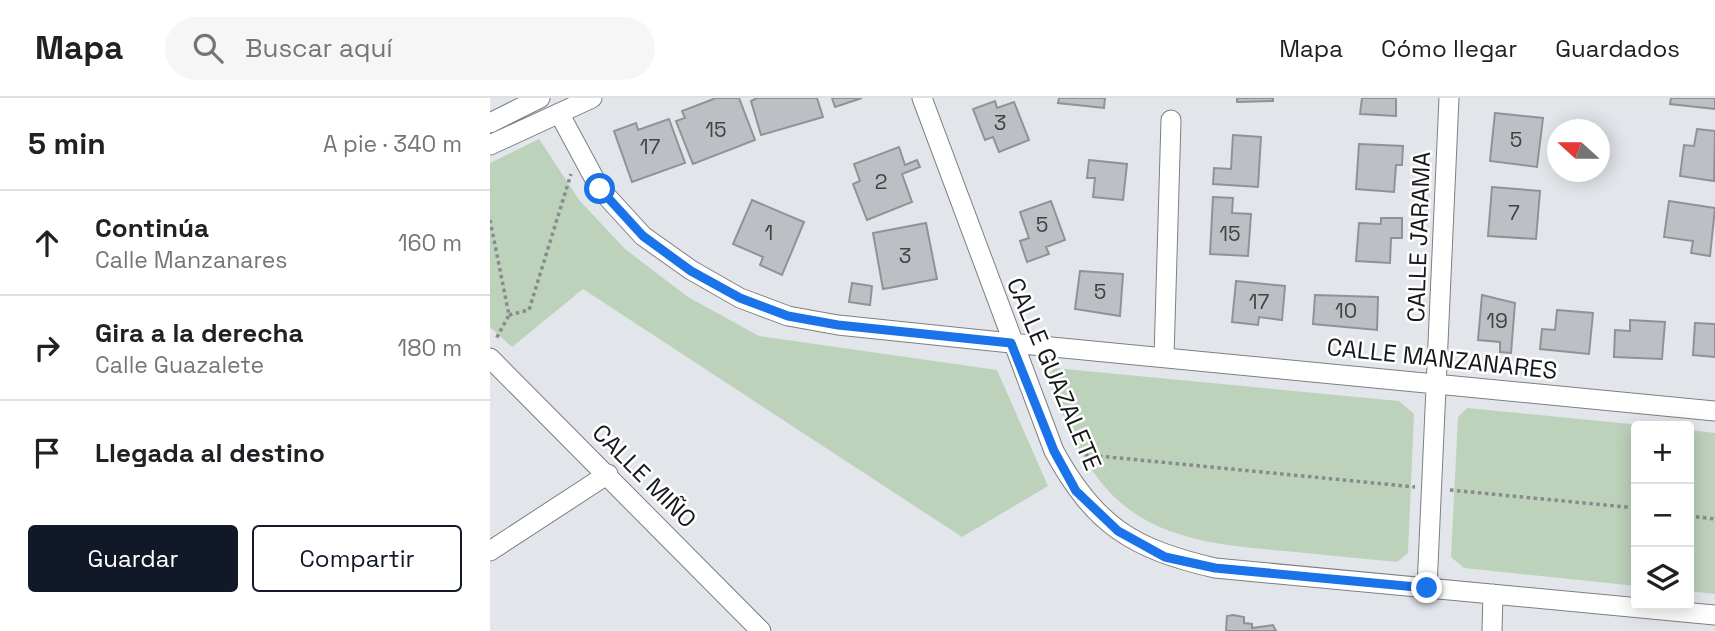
<!DOCTYPE html>
<html lang="es">
<meta charset="utf-8">
<style>
:root{--surface:#fff;--page:#f6f6f6;--text:#202124;--muted:#757577;--line:#e0e0e0;--accent:#111827}
body{margin:0;font-family:"Space Grotesk",sans-serif;background:var(--page);color:var(--text)}
.controls{position:absolute;right:21px;bottom:21px;display:grid;overflow:hidden;border-radius:7px;box-shadow:0 4px 18px #0003}
.controls button{width:63px;height:63px;display:grid;place-items:center;padding:0;border:0;border-bottom:2px solid var(--line);background:var(--surface);color:var(--text);font:35px sans-serif}
.compass{position:absolute;left:1057px;top:21px;width:63px;height:63px;border-radius:50%;background:var(--surface);box-shadow:0 4px 18px #0003;rotate:291deg}
.stop{position:absolute;width:21px;height:21px;margin:-16px;border:5px solid #1a73e8;border-radius:50%;background:#fff}
.stop.end{background:#1a73e8;border-color:#fff;box-shadow:0 2px 7px #0008}
.list{margin:0;padding:0;list-style:none}
h2{display:flex;justify-content:space-between;align-items:center;height:91px;margin:0;padding:0 28px;font-size:30px}
h2 small{font-size:23px;font-weight:400;color:var(--muted)}
.list li{display:grid;grid-template-columns:46px 1fr auto;gap:21px;align-items:center;box-sizing:border-box;height:105px;padding:0 28px;border-top:2px solid var(--line)}
.list b{display:block;font-size:26px;white-space:nowrap}
.list p{margin:0;font-size:23px;white-space:nowrap;color:var(--muted)}
.list em{font-size:23px;font-style:normal;color:var(--muted)}
.actions{display:flex;gap:14px;padding:21px 28px}
.actions a{flex:1;padding:16px 0;border:2px solid var(--accent);border-radius:7px;text-align:center;font-size:24px;color:var(--accent)}
.actions .main{background:var(--accent);color:#fff}
.icon{flex:none;width:38px;height:38px;fill:none;stroke:currentColor;stroke-width:2;stroke-linecap:round;stroke-linejoin:round}
.map{position:relative;flex:none;width:1225px;height:533px;overflow:hidden}
header{display:flex;align-items:center;gap:42px;box-sizing:border-box;height:98px;padding:0 35px;background:var(--surface);border-bottom:2px solid var(--line)}
header strong{font-size:33px}
nav{display:flex;gap:38px;margin-inline-start:auto;font-size:24px}
.search{width:490px;height:63px;background:var(--page);display:flex;align-items:center;gap:18px;box-sizing:border-box;padding:0 24px;border-radius:38px;color:var(--muted);font-size:26px}
main{display:flex}
aside{flex:1;background:var(--surface)}
.map>svg:first-child{display:block}
.green{fill:#bdd2bb}
.building{fill:#bcc0c4;stroke:#8f9396;stroke-width:2}
.lines{fill:none;stroke-linecap:round;stroke-linejoin:round}
.street-casing{stroke:#7c7f83;stroke-width:21}
.path{stroke:#888b8d;stroke-width:3.5;stroke-dasharray:3.5 3.5;stroke-linecap:butt}
.street{stroke:#fff;stroke-width:19}
.route{stroke:#1a73e8;stroke-width:9}
.labels{text-anchor:middle;stroke-width:5;stroke-linejoin:round;paint-order:stroke}
.number-label{font-size:21px;fill:#404244}
.street-label{font-size:24px;fill:#161819;stroke:#fff}
</style>
<header>
<strong>Mapa</strong>
<div class="search"><svg class="icon" aria-label="search" viewBox="0 0 24 24"><circle cx="10" cy="10" r="6"/><path d="M15 15l6 6"/></svg>Buscar aquí</div>
<nav><a>Mapa</a><a>Cómo llegar</a><a>Guardados</a></nav>
</header>
<main>
<aside>
<h2>5 min<small>A pie · 340 m</small></h2>
<ul class="list">
<li><svg class="icon" aria-label="ahead" viewBox="0 0 24 24"><path d="M12 20V5M6 11l6-6 6 6"/></svg><div><b>Continúa</b><p>Calle Manzanares</p></div><em>160 m</em></li>
<li><svg class="icon" aria-label="right" viewBox="0 0 24 24"><path d="M7 20v-9h11M14 6l5 5-5 5"/></svg><div><b>Gira a la derecha</b><p>Calle Guazalete</p></div><em>180 m</em></li>
<li><svg class="icon" aria-label="arrive" viewBox="0 0 24 24"><path d="M6 21V4h12l-3 4 3 4H6"/></svg><div><b>Llegada al destino</b></div></li>
</ul>
<div class="actions"><a class="main">Guardar</a><a>Compartir</a></div>
</aside>
<div class="map">
<svg width="1225" height="533" viewBox="0 0 1225 533">
<rect width="100%" height="100%" fill="#e2e6ea"/>
<!-- green -->
<path class="green" d="M 49,41 L 90,103 L 135,151 L 198,199 L 269,238 L 507,272 L 558,388 L 472,439 L 93,191 L 22,249 L 0,229 L 0,65 Z
M 564,270 L 909,303 L 924,316 L 918,455 L 907,464 C 869,460 832,457 795,453 C 725,447 652,441 607,379 C 584,349 572,313 558,278 Z
M 977,310 L 1161,328 L 1146,328 L 1146,488 L 974,470 L 961,459 L 968,319 Z
M 1199,332 L 1225,335 L 1225,496 L 1199,493 Z"/>
<!-- building -->
<path class="building" d="M 226,0 L 249,0 L 265,42 L 203,66 L 186,23 L 195,20 L 192,13 Z
M 327,0 L 333,19 L 271,37 L 261,3 L 267,0 Z
M 342,0 L 372,0 L 345,9 Z
M 569,0 L 615,0 L 614,10 L 568,5 Z
M 747,0 L 783,0 L 783,3 L 747,4 Z
M 872,0 L 906,0 L 906,18 L 870,16 Z
M 1181,0 L 1225,0 L 1225,11 L 1180,6 Z
M 505,3 L 507,10 L 524,4 L 539,42 L 509,54 L 503,39 L 495,42 L 483,11 Z
M 1005,15 L 1053,20 L 1047,69 L 1000,63 Z
M 179,21 L 195,65 L 142,84 L 124,33 L 146,25 L 148,32 Z
M 1207,31 L 1225,33 L 1224,83 L 1190,78 L 1194,47 L 1204,48 Z
M 743,37 L 771,39 L 768,89 L 723,86 L 724,70 L 741,71 Z
M 869,46 L 913,48 L 912,67 L 906,67 L 904,94 L 866,91 Z
M 409,49 L 415,67 L 427,62 L 430,69 L 412,76 L 422,104 L 377,122 L 363,86 L 370,83 L 364,66 Z
M 599,62 L 637,66 L 633,102 L 603,99 L 605,80 L 597,80 Z
M 1002,89 L 1050,93 L 1046,141 L 998,138 Z
M 723,99 L 743,100 L 742,115 L 761,116 L 758,158 L 720,156 Z
M 262,102 L 314,124 L 292,177 L 270,167 L 273,159 L 243,146 Z
M 561,103 L 575,142 L 556,149 L 559,156 L 537,164 L 530,143 L 539,140 L 530,114 Z
M 1179,103 L 1225,110 L 1220,158 L 1201,155 L 1203,143 L 1174,139 Z
M 891,120 L 912,120 L 912,140 L 901,140 L 900,165 L 866,163 L 869,125 L 891,126 Z
M 436,125 L 447,181 L 393,191 L 383,135 Z
M 590,173 L 633,176 L 630,218 L 585,211 Z
M 746,183 L 795,188 L 792,222 L 769,219 L 768,227 L 742,224 Z
M 362,185 L 382,188 L 380,207 L 359,204 Z
M 825,197 L 888,199 L 887,232 L 823,226 Z
M 992,197 L 1025,205 L 1021,255 L 1010,254 L 1010,244 L 988,242 Z
M 1067,212 L 1103,215 L 1099,256 L 1050,251 L 1052,231 L 1065,232 Z
M 1140,222 L 1175,224 L 1172,261 L 1124,259 L 1125,232 L 1140,233 Z
M 1205,225 L 1225,226 L 1225,259 L 1203,257 Z
M 743,517 L 754,519 L 754,525 L 762,526 L 762,530 L 783,527 L 786,533 L 736,533 L 737,518 Z"/>
<g class="lines">
<!-- street casing -->
<g class="street-casing">
<path id="street" d="M 432,0 L 564,353 C 605,428 643,451 725,470 L 1225,517
M 69,15 L 110,91 L 153,138 L 201,172 L 250,200 L 298,218 L 348,227 L 521,245 L 1225,313
M 0,25 L 50,0
M 0,47 L 102,0
M 674,259 L 681,22
M 0,260 L 271,533
M 0,453 L 118,376
M 937,490 L 959,0
M 1002,533 L 1003,496"/>
</g>
<!-- path -->
<path class="path" d="M 0,122 L 19,217 L 6,241
M 19,217 L 39,212 L 81,76
M 588,356 L 925,389
M 960,392 L 1146,410
M 1199,418 L 1225,421"/>
<!-- street -->
<use href="#street" class="street"/>
</g>
<g class="lines">
<!-- route -->
<path class="route" d="M 110,91 L 153,138 L 201,173 L 250,200 L 298,218 L 348,227 L 521,245 L 564,353 L 586,393 L 628,433 L 675,459 L 725,470 L 937,490"/>
</g>
<g class="labels">
<!-- number labels -->
<g class="number-label">
<text x="510" y="32">3</text>
<text x="226" y="39">15</text>
<text x="1026" y="49">5</text>
<text x="160" y="56">17</text>
<text x="391" y="91">2</text>
<text x="1024" y="122">7</text>
<text x="552" y="134">5</text>
<text x="279" y="142">1</text>
<text x="740" y="143">15</text>
<text x="415" y="165">3</text>
<text x="610" y="201">5</text>
<text x="769" y="211">17</text>
<text x="856" y="220">10</text>
<text x="1007" y="230">19</text>
</g>
<!-- street labels -->
<g class="street-label">
<text transform="translate(929 139) rotate(-88)" y="8">CALLE JARAMA</text>
<text transform="translate(952 261) rotate(6)" y="8">CALLE MANZANARES</text>
<text transform="translate(564 276) rotate(67)" y="8">CALLE GUAZALETE</text>
<text transform="translate(154 378) rotate(45)" y="8">CALLE MIÑO</text>
</g>
</g>
</svg>
<div class="controls">
<button>+</button>
<button>−</button>
<button><svg class="icon" aria-label="layers" viewBox="0 0 24 24"><path d="M12 4l9 5-9 5-9-5zM3 14l9 5 9-5"/></svg></button>
</div>
<svg class="compass" viewBox="-18 -18 36 36"><path d="M0-13l5 13h-10z" fill="#e53935"/><path d="M0 13l5-13h-10z" fill="#757577"/></svg>
<div class="stop" style="left:110px;top:91px"></div>
<div class="stop end" style="left:937px;top:490px"></div>
</div>
</main>
